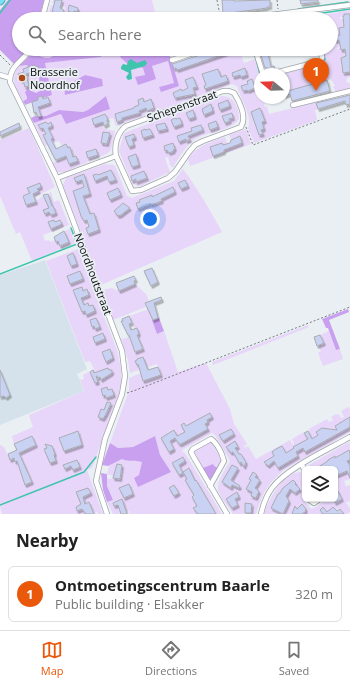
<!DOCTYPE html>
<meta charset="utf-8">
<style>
:root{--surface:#fff;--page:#f6f6f6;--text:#222;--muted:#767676;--line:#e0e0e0;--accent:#ea580c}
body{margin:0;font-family:"Open Sans",sans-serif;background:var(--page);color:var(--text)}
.controls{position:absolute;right:12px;bottom:12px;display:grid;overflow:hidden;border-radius:6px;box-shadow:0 1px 3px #0004}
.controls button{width:36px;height:36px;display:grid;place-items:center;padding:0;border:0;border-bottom:1px solid var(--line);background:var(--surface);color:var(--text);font:20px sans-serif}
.compass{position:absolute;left:254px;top:68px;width:36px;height:36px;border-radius:50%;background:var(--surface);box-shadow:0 1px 3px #0004;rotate:289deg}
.you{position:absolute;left:150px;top:219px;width:14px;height:14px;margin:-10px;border:3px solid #fff;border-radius:50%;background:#1a73e8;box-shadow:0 0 0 6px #1a73e833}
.badge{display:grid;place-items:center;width:26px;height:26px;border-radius:50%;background:var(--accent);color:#fff;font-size:13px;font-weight:700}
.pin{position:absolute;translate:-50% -33px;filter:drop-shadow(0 1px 2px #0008)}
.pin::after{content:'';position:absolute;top:21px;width:14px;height:12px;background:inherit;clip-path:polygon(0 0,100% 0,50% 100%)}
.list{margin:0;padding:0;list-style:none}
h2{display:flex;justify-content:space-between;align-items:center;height:52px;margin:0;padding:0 16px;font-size:17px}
h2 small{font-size:13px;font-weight:400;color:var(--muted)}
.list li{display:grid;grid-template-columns:26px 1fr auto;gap:12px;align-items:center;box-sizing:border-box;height:56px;margin:0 8px 8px;padding:0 8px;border:1px solid var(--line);border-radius:6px}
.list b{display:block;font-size:15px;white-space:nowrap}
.list p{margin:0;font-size:13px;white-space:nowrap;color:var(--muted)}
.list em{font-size:13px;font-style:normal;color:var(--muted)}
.icon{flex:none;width:22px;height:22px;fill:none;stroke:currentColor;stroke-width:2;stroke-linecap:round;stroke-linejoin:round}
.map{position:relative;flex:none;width:350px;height:514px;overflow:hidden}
.search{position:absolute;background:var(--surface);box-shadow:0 1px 3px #0004;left:12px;right:12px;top:12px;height:44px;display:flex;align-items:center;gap:10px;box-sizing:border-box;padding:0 14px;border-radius:22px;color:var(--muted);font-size:15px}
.sheet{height:116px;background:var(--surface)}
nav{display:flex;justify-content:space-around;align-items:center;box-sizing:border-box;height:56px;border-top:1px solid var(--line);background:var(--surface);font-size:11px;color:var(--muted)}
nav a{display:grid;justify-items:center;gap:2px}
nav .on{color:var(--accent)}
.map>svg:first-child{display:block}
.built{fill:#d6e2eb}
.green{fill:#e7d6f9;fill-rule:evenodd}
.forest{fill:#c9a0f0}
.water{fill:#3fc4ad}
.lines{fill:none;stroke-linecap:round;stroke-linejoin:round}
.stream{stroke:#3fc4ad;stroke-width:1.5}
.building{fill:#cad2f3;stroke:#aaacb2;filter:url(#shadow)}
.minor-casing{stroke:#a1a6aa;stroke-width:6}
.highway-casing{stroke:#5298a6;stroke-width:9}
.path{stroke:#787c7f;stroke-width:1;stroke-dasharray:2 2;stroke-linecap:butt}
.minor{stroke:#fff;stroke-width:4.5}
.highway{stroke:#77e2f6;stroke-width:7}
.poi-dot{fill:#ad4915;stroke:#e9eff3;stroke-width:1.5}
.labels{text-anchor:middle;stroke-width:3.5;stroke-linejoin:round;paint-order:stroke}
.poi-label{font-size:11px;fill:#0c0e10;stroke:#e9eff3;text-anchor:start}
.street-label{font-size:11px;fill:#0c0e10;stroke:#e9eff3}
</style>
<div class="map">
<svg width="350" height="514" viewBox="0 0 350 514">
<defs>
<filter id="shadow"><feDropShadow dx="1.5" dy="2.5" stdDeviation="0" flood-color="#0004"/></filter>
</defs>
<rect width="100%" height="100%" fill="#e9eff3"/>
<!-- built -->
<path class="built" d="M 45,260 L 87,369 L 77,374 L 84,391 L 0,425 L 0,275 Z"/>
<!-- green -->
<path class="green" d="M 53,0 L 152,0 L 155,12 L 125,19 L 47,19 L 51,5 L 54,6 L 52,14 L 60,16 L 61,13 L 63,14 L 65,7 L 52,3 Z
M 350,10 L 350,14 L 344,14 L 344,16 L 340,17 L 340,19 L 343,19 L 344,27 L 339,41 L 342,46 L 337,48 L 337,49 L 341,48 L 341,50 L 345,49 L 346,56 L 341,58 L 341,64 L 343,74 L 350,72 L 350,77 L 347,78 L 346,81 L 348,83 L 350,83 L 350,90 L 338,93 L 335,91 L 333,87 L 335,85 L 333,83 L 331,79 L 284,92 L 283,74 L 326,61 L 323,49 L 331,49 L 331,32 L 332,31 L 331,19 L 324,19 L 324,15 Z
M 36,49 L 43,49 L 44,50 L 42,54 L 47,55 L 50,49 L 59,49 C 52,61 44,60 34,52 Z
M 100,49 L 151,49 L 152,54 L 140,54 L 137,67 L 143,68 L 145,75 L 138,85 L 152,66 L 168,61 L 174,83 L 159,87 L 161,91 L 178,86 L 174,69 L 176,68 L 177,69 L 235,49 L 239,49 L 244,63 L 255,59 L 260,79 L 260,98 L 265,98 L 266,103 L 264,104 L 265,107 L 267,106 L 269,114 L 316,102 L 318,109 L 315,110 L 317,120 L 254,143 L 248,128 C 253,117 240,98 237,86 L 232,84 L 116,126 L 113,118 L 108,119 L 107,117 C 99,116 98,115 91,120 L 92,122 L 103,122 L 104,129 L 115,131 L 111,150 L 108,153 L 65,172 L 57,172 L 52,163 L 64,158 L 62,154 L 66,144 L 62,146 L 59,141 L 45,146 L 34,123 L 61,114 L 66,124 L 110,109 L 106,96 L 88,110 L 83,112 L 59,110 L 46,116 L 41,116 L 38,106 L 50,103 L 48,96 L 52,95 L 45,63 L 101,57 ZM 85,75 L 103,86 L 65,95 L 64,88 Z
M 28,65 L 28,67 L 24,72 L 19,74 L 21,81 L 23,80 L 29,83 L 26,74 L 36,68 L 40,86 L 40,91 L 36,93 L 32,90 L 27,99 L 23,101 C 16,87 9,81 19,66 Z
M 222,96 C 234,96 239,107 239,118 C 235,130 207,132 197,138 C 186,145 179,157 173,168 L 170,165 L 168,157 L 165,158 L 170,172 L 141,186 L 138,186 L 132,183 L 119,151 L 124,133 Z
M 29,128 L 55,187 L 25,202 L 26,205 L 36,202 L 42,196 L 47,203 L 50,202 L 49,193 L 51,192 L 54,202 L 59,200 L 69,225 L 43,235 L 45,241 L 49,240 L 50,242 L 55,240 L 56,242 L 58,241 L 60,246 L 68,243 L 64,231 L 70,229 L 75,243 L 32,261 L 20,232 L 16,234 L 0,196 L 0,140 ZM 40,183 L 41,187 L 37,189 L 38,191 L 32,194 L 33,196 L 24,200 L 22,196 L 30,194 L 28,188 Z
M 246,129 L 251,144 L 190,166 L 188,159 C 197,146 210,142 225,137 L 229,148 L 242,143 L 240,137 L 231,140 L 229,135 Z
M 105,164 L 114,165 L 116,168 L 127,196 L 132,198 L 174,181 L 183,169 C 198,189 210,210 222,232 L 101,285 L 63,185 L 66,178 ZM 123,203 L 130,208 L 122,215 L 118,216 L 114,211 Z
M 78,249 L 117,350 L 121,369 L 121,384 L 118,397 L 92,468 L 87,470 L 103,514 L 98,514 L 97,512 L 91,514 L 2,514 L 0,506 L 0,445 L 4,447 L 10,460 L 14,459 L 15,462 L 17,461 L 20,466 L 24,465 L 18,453 L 36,445 L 32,436 L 14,444 L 12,436 L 33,427 L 29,415 L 84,391 L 79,377 L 81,380 L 84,379 L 83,375 L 94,369 L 90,361 L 85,362 L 46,261 ZM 80,271 L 83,279 L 74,282 L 67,276 ZM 82,287 L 83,292 L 87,290 L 89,295 L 78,300 L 73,290 ZM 88,303 L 89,306 L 93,305 L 93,309 L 94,309 L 95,311 L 86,315 L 85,312 L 82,312 L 80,306 Z
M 135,284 L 146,294 L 149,301 L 145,303 L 146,307 L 113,320 L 102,290 L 112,288 L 119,291 Z
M 154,307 L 156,309 L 150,313 L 150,315 L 156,311 L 159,318 L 157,317 L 152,318 L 157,334 L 164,331 L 178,372 L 206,363 L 230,409 L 234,424 L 247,444 L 244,446 L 245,448 L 248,446 L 256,459 L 290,440 L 293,445 L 294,444 L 292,439 L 304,432 L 306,437 L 310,435 L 308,431 L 310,430 L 309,429 L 327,419 L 329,422 L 333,420 L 331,417 L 336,414 L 338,415 L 339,414 L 341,418 L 344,417 L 341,411 L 350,406 L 349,407 L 350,410 L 350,417 L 346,420 L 350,427 L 350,432 L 284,470 C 268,483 262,494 256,514 L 233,514 C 214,487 213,490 230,461 L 215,435 L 212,433 L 182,450 L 184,453 L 185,453 L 222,514 L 214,514 L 216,513 L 211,505 L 201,513 L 197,506 L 193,508 L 198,514 L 130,514 L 129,511 L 121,514 L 113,514 L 107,502 L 113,500 L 107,486 L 106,478 L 111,479 L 112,477 L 121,479 L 122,465 L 117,464 L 114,476 L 107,474 L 109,466 L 108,466 L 122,459 C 128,462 136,460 142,462 L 139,475 L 165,464 L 160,455 L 155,436 L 133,447 L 118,448 L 110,443 L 129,391 L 129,378 L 141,373 L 144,381 L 161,374 L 157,364 L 130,373 L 128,360 L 121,338 L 123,339 L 129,337 L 131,340 L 138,337 L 137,335 L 139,334 L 136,332 L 129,316 ZM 236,493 L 239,497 L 235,499 L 237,505 L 232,508 L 226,499 Z
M 308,325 L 309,327 L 213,365 L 212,362 Z
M 329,331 L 336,350 L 340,349 L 343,359 L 323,366 L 318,353 L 321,351 L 318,345 L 324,343 L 320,335 Z
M 211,442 L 222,461 L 211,479 L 208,478 L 195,453 L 196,449 Z
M 347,443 L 350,443 L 350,453 L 348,450 L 341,455 L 345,462 L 350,460 L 350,466 L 339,474 L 346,472 L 346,471 L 350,471 L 348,473 L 350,479 L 344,481 L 346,486 L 350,485 L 350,502 L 348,501 L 346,503 L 350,508 L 350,512 L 347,514 L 344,514 L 339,508 L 335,511 L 327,512 L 323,507 L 320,510 L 323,514 L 299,514 L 306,511 L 306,509 L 302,504 L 292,514 L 264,514 C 268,500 284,471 302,472 C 307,480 306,490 303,499 L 311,509 C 320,507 323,499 333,499 L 335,503 L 342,499 L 338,491 L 335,493 L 335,478 L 339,476 L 335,469 L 340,466 L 335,457 L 328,460 L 333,469 L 308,469 L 309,465 ZM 274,502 L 286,507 L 283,514 L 271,508 Z"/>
<!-- forest -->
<path class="forest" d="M 8,0 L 44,0 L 39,19 L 19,19 L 19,49 L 29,49 L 14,64 L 0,50 L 0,10 Z
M 155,12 L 157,14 L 159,19 L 125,19 Z
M 59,49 L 100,49 L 101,57 L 45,63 L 52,95 L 43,98 L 42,96 L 38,97 L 38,100 L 25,105 L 23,101 L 27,99 L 27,97 L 25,92 L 28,89 L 36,93 L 40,91 L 39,78 L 35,66 L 28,67 L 27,65 L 19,66 L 34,52 C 44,60 52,61 59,49 Z
M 151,49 L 168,49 L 179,86 L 161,92 L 159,87 L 174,83 L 168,61 L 152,66 L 156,79 L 138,85 L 135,77 L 145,75 L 143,68 L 129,65 L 120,57 L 123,53 L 126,51 L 152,54 Z
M 85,75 L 102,79 L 103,86 L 65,95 L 64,87 Z
M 106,96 L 110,109 L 66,124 L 61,114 L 34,123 L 31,118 L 35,116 L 46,116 L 59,110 L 83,112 L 88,110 Z
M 348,309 L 349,312 L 329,320 L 340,349 L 336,350 L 328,328 L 326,328 L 322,319 Z
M 159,318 L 164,331 L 157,334 L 152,320 Z
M 155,436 L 160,455 L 171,472 L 138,487 L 134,478 L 139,475 L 142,462 C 135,460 128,462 122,459 L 108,466 L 102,465 L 110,443 L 118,448 L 133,447 Z
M 213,464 L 214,466 L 218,468 L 211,479 L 208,478 L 203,468 Z
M 101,473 L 107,474 L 107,486 L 113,500 L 107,502 L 103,490 Z"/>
<!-- water -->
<path class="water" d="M 131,59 L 137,63 L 145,60 L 147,63 L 145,66 L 131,70 L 132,79 L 128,80 L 126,77 L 129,73 L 121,69 L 121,67 L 123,64 L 127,65 L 128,61 Z"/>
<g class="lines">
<!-- stream -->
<path class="stream" d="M 298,9 L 348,2
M 0,13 L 10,0
M 292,17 L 308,15
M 316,19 L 316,14 L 350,9
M 323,49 L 325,60
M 180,55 L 197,49
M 255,55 L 260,75
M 0,274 L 77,244 L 71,228
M 0,505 L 84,472 L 96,457"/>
</g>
<!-- building -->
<path class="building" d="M 55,0 L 62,0 L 60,8 L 64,10 L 63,14 L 61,13 L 59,18 L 55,17 L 56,15 L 52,13 Z
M 222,0 L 234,0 L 234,1 L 270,0 L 270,7 L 267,7 L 267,8 L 223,14 Z
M 300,0 L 318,0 L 318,2 L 301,4 Z
M 69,5 L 78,8 L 77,12 L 74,11 L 73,13 L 68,11 Z
M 344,14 L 350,14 L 350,72 L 343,73 L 341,58 L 346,56 L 345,49 L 341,50 L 339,40 L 335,41 L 334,36 L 340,35 L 339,28 L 344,27 L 343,16 L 344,16 Z
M 212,49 L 228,49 L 230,52 L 177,70 L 176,68 L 174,69 L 172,64 L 206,53 Z
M 259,49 L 267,49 L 271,67 L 274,66 L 275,69 L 269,71 L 268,68 L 265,68 Z
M 34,65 L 36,67 L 38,66 L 40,73 L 37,74 L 36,71 L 26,74 L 29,86 L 25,87 L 23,80 L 21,81 L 18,74 L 24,72 L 23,69 Z
M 245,68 L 247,75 L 241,77 L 240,75 L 233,77 L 232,73 Z
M 218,69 L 221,77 L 226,75 L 228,81 L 205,89 L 204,86 L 206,85 L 202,74 Z
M 193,77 L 197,87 L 193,88 L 195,94 L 175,98 L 173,93 L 181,89 L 182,91 L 188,88 L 185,80 Z
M 252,79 L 255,88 L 248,91 L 247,90 L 243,91 L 241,86 L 248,84 L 247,81 Z
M 327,80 L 330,91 L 292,101 L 290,94 L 284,96 L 284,92 Z
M 350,95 L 350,104 L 346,105 L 345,101 L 318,109 L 316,103 Z
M 42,96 L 43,99 L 48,97 L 50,103 L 38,107 L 41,116 L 38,117 L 36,112 L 34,113 L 32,102 L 38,100 L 38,97 Z
M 143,98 L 144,102 L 151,99 L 154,108 L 147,111 L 146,108 L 139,111 L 140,113 L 122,118 L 122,120 L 117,122 L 115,114 L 134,108 L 134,107 L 139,105 L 138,100 Z
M 228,100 L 230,106 L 220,110 L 218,104 Z
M 211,104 L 213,111 L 204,115 L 202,109 Z
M 260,108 L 265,121 L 262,122 L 264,129 L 261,130 L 263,134 L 259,135 L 251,112 Z
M 193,110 L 195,117 L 189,119 L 186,113 Z
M 232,113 L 233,118 L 229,119 L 230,121 L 225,123 L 222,116 Z
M 105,114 L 108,119 L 107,120 L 108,124 L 104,126 L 103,122 L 94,125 L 92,119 Z
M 175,118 L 176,119 L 180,118 L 182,124 L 174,127 L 171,120 Z
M 216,121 L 218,127 L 210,130 L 208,124 Z
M 46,122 L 48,124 L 51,122 L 52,126 L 48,128 L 53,138 L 51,139 L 56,149 L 66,144 L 68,148 L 70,147 L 73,157 L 76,156 L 78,161 L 69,164 L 66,156 L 56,160 L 55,159 L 43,135 L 46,134 L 43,128 L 41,129 L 38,125 Z
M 19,123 L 20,127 L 0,136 L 0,132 Z
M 165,123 L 167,129 L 158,131 L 156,125 Z
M 201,125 L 203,130 L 188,136 L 190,140 L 186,141 L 186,139 L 179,142 L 177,136 L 192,131 L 191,128 Z
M 145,129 L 145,130 L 150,129 L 153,135 L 143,138 L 141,131 Z
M 103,132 L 110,133 L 107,144 L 101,143 Z
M 134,134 L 135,138 L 132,139 L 134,145 L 129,147 L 125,137 Z
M 240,136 L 242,143 L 224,150 L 224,152 L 213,156 L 210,147 L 222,143 L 223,145 L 230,143 L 231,140 Z
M 173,143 L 175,149 L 173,150 L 174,151 L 169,153 L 167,150 L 165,151 L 164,146 Z
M 96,149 L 98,155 L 88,158 L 86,152 Z
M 136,154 L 139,165 L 132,167 L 128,157 Z
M 111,170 L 116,180 L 109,182 L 107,176 L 95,181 L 93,175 L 97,174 L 98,175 Z
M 144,171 L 147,178 L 136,182 L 136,179 L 132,181 L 131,176 Z
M 84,174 L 90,194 L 83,196 L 90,214 L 94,213 L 99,230 L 88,234 L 86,228 L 89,227 L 87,220 L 84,221 L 81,216 L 73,191 L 84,187 L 82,180 L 76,182 L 74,178 Z
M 185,180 L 188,186 L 181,189 L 178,183 Z
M 40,183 L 41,187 L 37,189 L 39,191 L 33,194 L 36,202 L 26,205 L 23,196 L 30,193 L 27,188 Z
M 173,187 L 175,192 L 161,199 L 162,201 L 151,205 L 151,204 L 138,209 L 136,203 L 140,202 L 139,200 L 152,195 L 152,197 Z
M 118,188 L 121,195 L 110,200 L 107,193 Z
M 48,194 L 52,206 L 53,206 L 56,213 L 51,215 L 49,212 L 45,214 L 43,210 L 49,208 L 43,195 Z
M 123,203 L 130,208 L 121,215 L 118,216 L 114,211 Z
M 54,220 L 55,222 L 60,220 L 62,224 L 51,229 L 48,222 Z
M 64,231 L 69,242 L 60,246 L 58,241 L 56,242 L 54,237 Z
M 73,253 L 77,264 L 71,266 L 67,256 Z
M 152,268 L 158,282 L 151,286 L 144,271 Z
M 80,271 L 83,279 L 70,284 L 67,276 Z
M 134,276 L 136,280 L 134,281 L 135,284 L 119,291 L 116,283 Z
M 82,287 L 83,291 L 87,289 L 89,295 L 81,298 L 84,305 L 88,303 L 89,306 L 93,305 L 95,311 L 86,315 L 85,311 L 82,312 L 73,290 Z
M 161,297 L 162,300 L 154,303 L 158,318 L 153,320 L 145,303 Z
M 129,316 L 132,323 L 129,324 L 131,330 L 137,328 L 139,334 L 137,335 L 143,349 L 135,352 L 129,335 L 128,335 L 121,321 L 123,321 L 122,319 Z
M 96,318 L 100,327 L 95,329 L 94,326 L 92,327 L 90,320 Z
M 103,333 L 105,339 L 95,343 L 93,337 Z
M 320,335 L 324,343 L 317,346 L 314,337 Z
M 110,349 L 113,358 L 106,362 L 102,352 Z
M 143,357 L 148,370 L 158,367 L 161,375 L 143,381 L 138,364 L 137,365 L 135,361 L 137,360 L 137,359 Z
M 108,368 L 109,370 L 112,370 L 112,373 L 101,380 L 100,377 L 98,378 L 97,376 L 96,376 L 98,382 L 95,383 L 90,372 L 93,370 L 94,373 Z
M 0,370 L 10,395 L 6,398 L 4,396 L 0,397 Z
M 107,387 L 108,390 L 112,389 L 114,395 L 106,398 L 105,395 L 103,396 L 101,389 Z
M 107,402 L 111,403 L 106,414 L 103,419 L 98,417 L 101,409 L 104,410 Z
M 210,413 L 212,417 L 207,420 L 208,422 L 205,424 L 208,429 L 181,444 L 179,444 L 175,438 L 170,441 L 174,449 L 169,452 L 161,438 L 174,430 L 177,436 L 185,432 L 181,425 L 184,423 L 186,426 Z
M 350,417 L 350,427 L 305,452 L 303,448 L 296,452 L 298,456 L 278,468 L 274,461 L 268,466 L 264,462 L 274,456 L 272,452 L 276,449 L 282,446 L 286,453 L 294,448 L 293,447 L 308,439 L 304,433 L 308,431 L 312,439 L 318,435 L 316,432 L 322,428 L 337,430 L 335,426 Z
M 231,429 L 234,434 L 223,441 L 219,435 Z
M 78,431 L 82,445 L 64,451 L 59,438 Z
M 32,436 L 36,445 L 19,453 L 32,482 L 25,485 L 17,461 L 15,462 L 14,458 L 10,460 L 8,454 L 17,450 L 14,444 Z
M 235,441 L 238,447 L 235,448 L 239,454 L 241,454 L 246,462 L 244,467 L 241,462 L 240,464 L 233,452 L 231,453 L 226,447 Z
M 45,444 L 52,446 L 55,454 L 54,455 L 56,461 L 50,463 L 44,449 L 47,448 Z
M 349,450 L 350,453 L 350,460 L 347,461 L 350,466 L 350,478 L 347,471 L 335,476 L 335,469 L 315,469 L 328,461 L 328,460 L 335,456 L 335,458 Z
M 183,457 L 185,461 L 179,465 L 183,473 L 179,475 L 172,463 Z
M 77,460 L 80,467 L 73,470 L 71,466 L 65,469 L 63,465 Z
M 117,464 L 122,465 L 120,479 L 113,478 Z
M 232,465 L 238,468 L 231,480 L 240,486 L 239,488 L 232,485 L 231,488 L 222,482 Z
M 189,468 L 195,481 L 196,480 L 216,514 L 198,514 L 193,508 L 197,506 L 192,497 L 194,495 L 185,480 L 187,479 L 183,472 Z
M 253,472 L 257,475 L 255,477 L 260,480 L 255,488 L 259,491 L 256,498 L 251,496 L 252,492 L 246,489 L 251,480 L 249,479 Z
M 293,480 L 296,483 L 295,484 L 300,489 L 295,493 L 290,489 L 286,496 L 289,501 L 283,514 L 271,508 L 278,494 L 279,494 L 283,488 Z
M 129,484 L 133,494 L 124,498 L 119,488 Z
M 174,485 L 179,493 L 174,496 L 169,488 Z
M 88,488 L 91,493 L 83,497 L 85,504 L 89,502 L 94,514 L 86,514 L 82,509 L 77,511 L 76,507 L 81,504 L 76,492 Z
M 338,491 L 342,499 L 335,503 L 333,499 L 335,499 L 335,493 Z
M 237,492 L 239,497 L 235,499 L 238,505 L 232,508 L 226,499 Z
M 122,499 L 127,514 L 121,514 L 118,505 L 114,506 L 113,503 Z
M 245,503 L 252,504 L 251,513 L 245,513 Z
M 302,504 L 306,509 L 305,510 L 306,511 L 302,514 L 292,514 L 295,506 L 297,509 Z
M 323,507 L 327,512 L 333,507 L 337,511 L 340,509 L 344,514 L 323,514 L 320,510 Z"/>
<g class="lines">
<!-- minor casing -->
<g class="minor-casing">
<path id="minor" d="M 311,11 L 313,19
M 42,19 L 47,0
M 251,19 L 255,17 L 350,5
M 31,49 C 23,61 9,66 10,82 L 57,178 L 122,351 L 125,376 L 122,394 L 105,439 L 96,481 L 107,514
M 255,49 L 263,74
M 172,60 L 205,49
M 271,74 L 321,61 L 322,57 L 320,49
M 0,75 L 10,78
M 293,105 L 350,91
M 57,178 L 116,156 C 114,145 117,133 126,126 L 223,91 L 229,91 L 234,93 C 240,102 247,117 241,127 L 203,141 L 195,145 L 189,152 L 175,172 L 168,178 L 141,190 L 132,191 L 116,156
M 302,465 L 305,471
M 210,486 L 224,461 C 222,453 217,443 211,439 L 193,449 L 191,452 L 193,456 L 227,514
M 308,499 L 314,503 L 320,499
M 261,514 C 263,505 266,496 272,488 C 287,468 327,450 350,437"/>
</g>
<!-- highway casing -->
<g class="highway-casing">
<path id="highway" d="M 0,1 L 1,0"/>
</g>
<!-- path -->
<path class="path" d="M 217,0 L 220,15 L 223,19 L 246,19
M 277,0 L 278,9
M 0,55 L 11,66
M 246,127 L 253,145 L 350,109
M 127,393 L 136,390 L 350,307"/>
<!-- minor -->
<use href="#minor" class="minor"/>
<!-- highway -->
<use href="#highway" class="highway"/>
</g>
<!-- markers -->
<circle class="poi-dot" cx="22" cy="78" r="4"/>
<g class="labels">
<!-- poi labels -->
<g class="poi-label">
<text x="30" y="76">Brasserie<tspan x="30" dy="13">Noordhof</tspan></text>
</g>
<!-- street labels -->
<g class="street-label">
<text transform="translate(182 106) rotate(-20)" y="4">Schepenstraat</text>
<text transform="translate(93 274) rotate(69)" y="4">Noordhoutstraat</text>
</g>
</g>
</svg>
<div class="controls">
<button><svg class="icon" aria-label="layers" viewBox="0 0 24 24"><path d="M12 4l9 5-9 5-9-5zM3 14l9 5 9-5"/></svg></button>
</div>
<svg class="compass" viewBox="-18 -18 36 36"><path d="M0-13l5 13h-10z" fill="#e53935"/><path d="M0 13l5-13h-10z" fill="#767676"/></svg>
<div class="you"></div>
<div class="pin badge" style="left:316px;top:91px">1</div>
<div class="search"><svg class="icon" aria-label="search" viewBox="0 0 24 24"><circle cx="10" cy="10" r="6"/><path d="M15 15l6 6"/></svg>Search here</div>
</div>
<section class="sheet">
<h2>Nearby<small></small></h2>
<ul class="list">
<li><span class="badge">1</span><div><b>Ontmoetingscentrum Baarle</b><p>Public building · Elsakker</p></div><em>320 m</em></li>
</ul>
</section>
<nav>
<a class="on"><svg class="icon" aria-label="map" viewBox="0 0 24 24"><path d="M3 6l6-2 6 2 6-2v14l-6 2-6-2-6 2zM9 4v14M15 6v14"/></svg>Map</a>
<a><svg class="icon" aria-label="directions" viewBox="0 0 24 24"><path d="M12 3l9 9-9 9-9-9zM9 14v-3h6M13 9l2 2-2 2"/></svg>Directions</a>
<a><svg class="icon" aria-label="saved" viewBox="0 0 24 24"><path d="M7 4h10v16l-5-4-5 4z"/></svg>Saved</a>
</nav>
